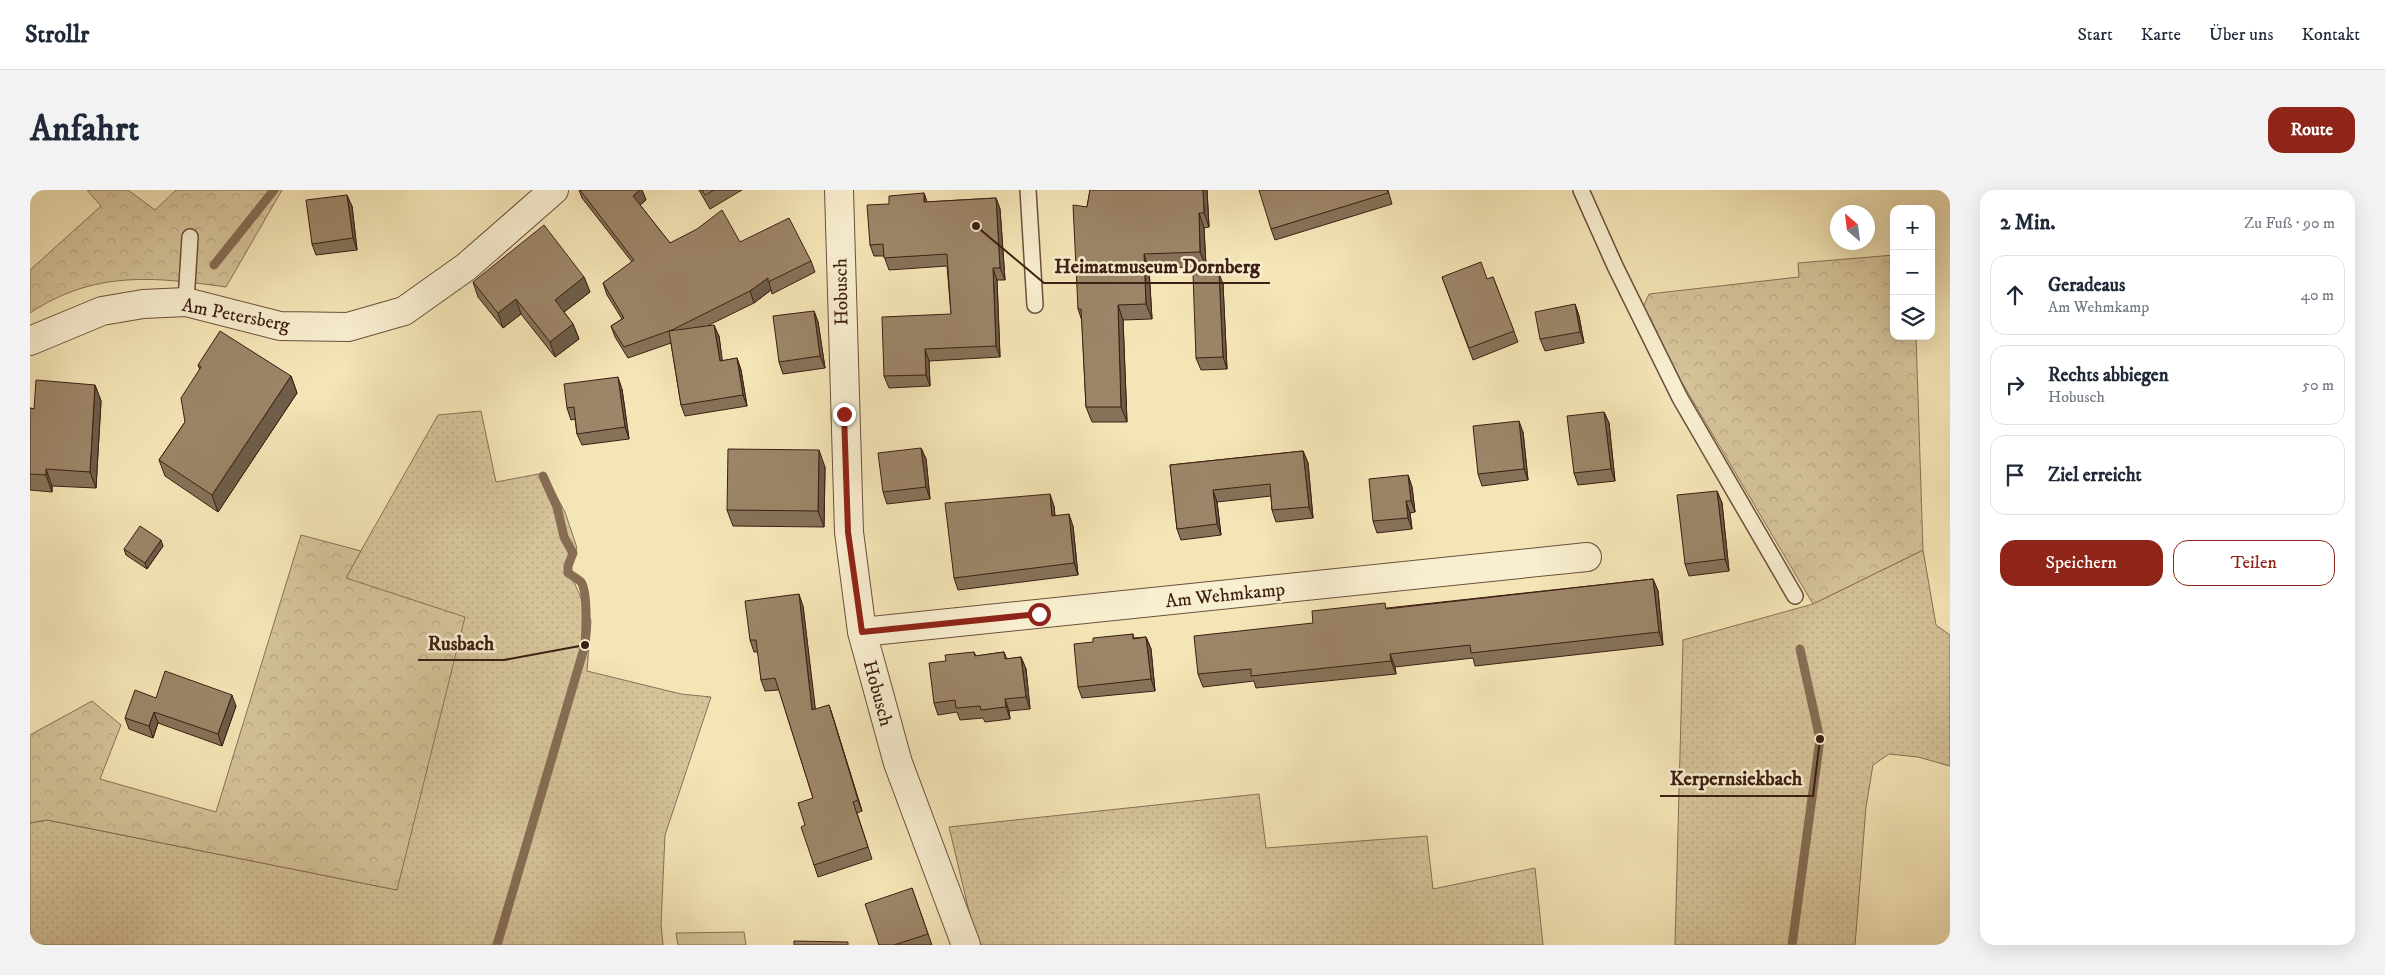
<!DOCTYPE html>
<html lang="de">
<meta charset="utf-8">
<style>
:root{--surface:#fff;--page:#f2f2f3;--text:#1f2937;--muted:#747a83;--line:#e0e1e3;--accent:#8f2418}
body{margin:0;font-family:"IM FELL DW Pica",serif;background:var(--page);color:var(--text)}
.controls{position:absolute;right:15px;top:15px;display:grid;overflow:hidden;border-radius:10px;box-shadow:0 5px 20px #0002}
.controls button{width:45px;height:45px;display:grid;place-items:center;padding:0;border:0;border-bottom:1px solid var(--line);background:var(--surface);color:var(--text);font:25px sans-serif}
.compass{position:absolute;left:1800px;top:15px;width:45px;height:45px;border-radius:50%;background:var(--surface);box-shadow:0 5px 20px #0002;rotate:332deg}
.stop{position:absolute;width:15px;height:15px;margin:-11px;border:4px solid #8f2418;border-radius:50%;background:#fff}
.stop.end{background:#8f2418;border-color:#fff;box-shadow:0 1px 5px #0008}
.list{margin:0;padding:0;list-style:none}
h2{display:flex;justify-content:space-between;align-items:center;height:65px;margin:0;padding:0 20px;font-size:21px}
h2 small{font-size:16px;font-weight:400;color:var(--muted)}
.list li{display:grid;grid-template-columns:32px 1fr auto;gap:15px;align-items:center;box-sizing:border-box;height:80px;margin:0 10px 10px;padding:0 10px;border:1px solid var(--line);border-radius:15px}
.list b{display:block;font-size:19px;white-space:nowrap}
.list p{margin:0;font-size:16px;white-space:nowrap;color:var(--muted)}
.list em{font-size:16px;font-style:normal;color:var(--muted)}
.actions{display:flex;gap:10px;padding:15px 20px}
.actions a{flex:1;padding:11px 0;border:1px solid var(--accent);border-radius:15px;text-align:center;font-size:18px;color:var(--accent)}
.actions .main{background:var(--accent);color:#fff}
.icon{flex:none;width:28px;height:28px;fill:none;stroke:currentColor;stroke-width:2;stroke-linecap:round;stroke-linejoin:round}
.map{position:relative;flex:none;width:1920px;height:755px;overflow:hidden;border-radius:15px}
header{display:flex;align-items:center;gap:30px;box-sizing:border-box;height:70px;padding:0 25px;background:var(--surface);border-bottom:1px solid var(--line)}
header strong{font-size:24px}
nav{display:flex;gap:28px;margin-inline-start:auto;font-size:18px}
.intro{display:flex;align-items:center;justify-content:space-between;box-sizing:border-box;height:120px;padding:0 30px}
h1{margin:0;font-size:35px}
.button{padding:12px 22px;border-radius:15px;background:var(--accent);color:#fff;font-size:18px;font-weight:700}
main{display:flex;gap:30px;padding:0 30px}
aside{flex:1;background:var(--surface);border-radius:15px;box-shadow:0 5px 20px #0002}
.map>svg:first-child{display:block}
.grass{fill:url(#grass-dots);stroke:#897056}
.forest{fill:url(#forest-crowns);stroke:#897056}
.garden{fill:#d5c39a;stroke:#897056}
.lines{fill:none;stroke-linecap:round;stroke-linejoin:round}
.stream{stroke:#866d54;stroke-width:9}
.service-casing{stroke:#6b503c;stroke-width:18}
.minor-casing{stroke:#6b503c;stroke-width:30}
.service{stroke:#f8eed0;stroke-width:15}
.minor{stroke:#f8eed0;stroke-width:28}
.wall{fill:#867259;stroke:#3d1e13}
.shaded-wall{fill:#6d5d49;stroke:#3d1e13}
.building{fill:#9c8568;stroke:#3d1e13}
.route{stroke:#8f2418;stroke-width:6}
.labels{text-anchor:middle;stroke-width:5;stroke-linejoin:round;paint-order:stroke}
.street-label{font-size:19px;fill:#3d1e13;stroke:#f8eed0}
.leader{fill:none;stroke:#3d1e13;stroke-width:2}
.callout-dot{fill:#3d1e13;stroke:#f8eed0;stroke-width:2}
.callout-label{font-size:20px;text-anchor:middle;font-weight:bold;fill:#3d1e13;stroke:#f8eed0;stroke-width:5;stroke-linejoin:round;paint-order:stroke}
</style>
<header>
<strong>Strollr</strong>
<nav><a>Start</a><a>Karte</a><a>Über uns</a><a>Kontakt</a></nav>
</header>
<div class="intro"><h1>Anfahrt</h1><a class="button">Route</a></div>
<main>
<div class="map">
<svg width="1920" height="755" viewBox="0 0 1920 755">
<defs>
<pattern id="grass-dots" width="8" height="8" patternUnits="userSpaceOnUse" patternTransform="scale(1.25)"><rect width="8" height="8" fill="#d5c39a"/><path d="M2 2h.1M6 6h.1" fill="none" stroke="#b8a784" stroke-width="1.8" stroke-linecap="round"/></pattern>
<pattern id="forest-crowns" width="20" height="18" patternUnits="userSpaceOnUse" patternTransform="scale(1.25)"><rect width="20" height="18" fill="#d5c39a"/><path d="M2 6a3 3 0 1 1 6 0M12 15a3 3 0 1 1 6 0" fill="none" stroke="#b8a784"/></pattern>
</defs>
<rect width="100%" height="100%" fill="#f4e5b6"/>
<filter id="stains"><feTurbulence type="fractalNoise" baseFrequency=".004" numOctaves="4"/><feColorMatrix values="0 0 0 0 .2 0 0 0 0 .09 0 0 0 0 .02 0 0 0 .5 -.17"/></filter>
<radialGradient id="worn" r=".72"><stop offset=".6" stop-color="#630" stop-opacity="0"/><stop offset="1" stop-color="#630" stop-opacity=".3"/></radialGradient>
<!-- grass -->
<path class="grass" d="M 451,221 L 466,292 L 514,283 L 535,322 L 547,358 L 538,378 L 561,431 L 557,481 L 651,504 L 681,507 L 635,645 L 631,734 L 633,755 L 0,755 L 0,633 L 17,630 L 367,700 L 316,387 L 408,225 Z
M 1893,360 L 1906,435 L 1920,445 L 1920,576 L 1888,567 L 1859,564 L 1843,575 L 1836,617 L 1825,755 L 1645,755 L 1653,450 L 1783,414 Z
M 1229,604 L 1236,658 L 1397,646 L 1403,699 L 1505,678 L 1513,755 L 947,755 L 919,637 Z"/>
<!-- forest -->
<path class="forest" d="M 57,0 L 98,0 L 125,20 L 146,0 L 252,0 L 196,97 C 124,87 65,80 0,123 L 0,80 L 71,16 Z
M 1864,65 L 1864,146 L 1886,146 L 1893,360 L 1783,414 L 1651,191 L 1613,117 L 1619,104 L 1769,87 L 1768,73 Z
M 271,345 L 331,361 L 316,388 L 435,427 L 367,700 L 17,630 L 0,633 L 0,545 L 62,511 L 91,535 L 70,589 L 186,622 Z"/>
<!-- garden -->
<path class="garden" d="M 714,742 L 716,755 L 648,755 L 646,743 Z"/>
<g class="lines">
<!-- stream -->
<path class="stream" d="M 184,75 L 244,0
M 467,755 L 555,455 C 556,442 558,402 551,392 C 548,389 543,386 538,383 L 538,376 L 543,363 L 534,347 L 527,317 L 513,286
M 1762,755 L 1790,549 L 1770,459"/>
<!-- service casing -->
<g class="service-casing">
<path id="service" d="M 998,0 L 1005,115
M 1551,0 L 1585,76 L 1650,208 L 1765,406
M 156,112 L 160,47"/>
</g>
<!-- minor casing -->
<g class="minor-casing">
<path id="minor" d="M 809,0 L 819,342 L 832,442 L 868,573 L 936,755
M 0,151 L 72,121 L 113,114 L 156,112 L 250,136 L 318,137 L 374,121 L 436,77 L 524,0
M 832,442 L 1557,367"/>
</g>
<!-- service -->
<use href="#service" class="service"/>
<!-- minor -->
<use href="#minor" class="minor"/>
</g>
<!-- wall -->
<path class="wall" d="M 549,0 L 612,0 L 616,10 L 610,15 L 640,53 L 710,52 L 781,71 L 785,82 L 742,104 L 741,100 L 724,113 L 679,135 L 689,146 L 692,171 L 707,168 L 711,180 L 717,216 L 655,226 L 651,215 L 641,153 L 598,168 L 585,147 L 581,136 L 592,129 L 577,105 L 573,93 L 602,72 L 552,8 Z
M 669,0 L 712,0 L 680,19 Z
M 1060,0 L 1177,0 L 1179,37 L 1174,38 L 1176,76 L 1119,79 L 1122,129 L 1093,130 L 1097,232 L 1062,232 L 1056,217 L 1052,131 L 1048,119 L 1057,17 Z
M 1358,0 L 1362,14 L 1245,50 L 1241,39 Z
M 894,3 L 897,12 L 966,8 L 970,19 L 975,90 L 967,90 L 970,167 L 899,171 L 900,196 L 859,198 L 854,186 L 921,124 L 917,76 L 859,80 L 854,66 L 844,66 L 840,55 L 859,14 Z
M 322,16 L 327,60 L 286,65 L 282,54 Z
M 554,87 L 560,102 L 534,122 L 543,134 L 549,149 L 525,167 L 491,124 L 473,138 L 448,107 L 443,92 Z
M 1412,87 L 1457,89 L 1463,87 L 1488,152 L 1443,170 Z
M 1193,94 L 1197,179 L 1171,180 L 1166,168 Z
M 1545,114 L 1549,126 L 1554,153 L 1515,161 L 1510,149 Z
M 784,121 L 788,132 L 795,178 L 753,184 L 749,172 Z
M 168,175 L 261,186 L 267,203 L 188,322 L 135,286 L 129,270 L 155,232 L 170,180 Z
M 65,195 L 71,211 L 66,298 L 22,296 L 22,302 L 0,300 L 0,218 L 4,219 Z
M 592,199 L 599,249 L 552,255 L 547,244 L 545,229 L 541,230 L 537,218 Z
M 1574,222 L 1579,233 L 1585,291 L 1548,295 L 1544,283 Z
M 1493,242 L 1498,290 L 1452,296 L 1448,284 Z
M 891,258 L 896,269 L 900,309 L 857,314 L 853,302 Z
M 1273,261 L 1278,273 L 1283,328 L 1246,332 L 1242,320 L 1241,306 L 1187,312 L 1191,345 L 1151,350 L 1147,339 L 1140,275 Z
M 795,277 L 794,337 L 703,336 L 697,320 Z
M 1378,285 L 1382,297 L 1385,322 L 1380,323 L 1382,339 L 1347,343 L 1343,331 Z
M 1687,301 L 1692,313 L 1699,381 L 1659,386 L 1655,374 Z
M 1024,316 L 1025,326 L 1043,336 L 1048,385 L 928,400 L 924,388 Z
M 133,356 L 117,379 L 96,365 L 94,359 Z
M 1623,389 L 1628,401 L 1633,455 L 1445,476 L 1443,468 L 1365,477 L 1366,484 L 1226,498 L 1224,491 L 1173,497 L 1168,484 L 1283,433 L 1357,418 Z
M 773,416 L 785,520 L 799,515 L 832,621 L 827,623 L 842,669 L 788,687 L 784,675 L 775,635 L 783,608 L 749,500 L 735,501 L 731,490 L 728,462 L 724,462 L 720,450 Z
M 1103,444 L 1104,448 L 1116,447 L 1121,459 L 1125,501 L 1052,508 L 1048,497 L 1063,452 Z
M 944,462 L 946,466 L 974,462 L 977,469 L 991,467 L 996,479 L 1000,519 L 979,521 L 980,529 L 955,532 L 953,528 L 930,530 L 927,522 L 908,525 L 904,513 L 916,471 Z
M 126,508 L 206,516 L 192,556 L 128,533 L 123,548 L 99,539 L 95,528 Z
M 882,698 L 902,755 L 849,755 Z"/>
<!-- shaded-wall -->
<path class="shaded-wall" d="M 610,0 L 612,0 L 616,10 L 607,17 L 603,6 Z
M 1173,0 L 1177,0 L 1179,37 L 1174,23 Z
M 894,3 L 898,15 L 894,12 Z
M 317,5 L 322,16 L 327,60 L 323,48 Z
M 966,8 L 970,19 L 975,90 L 970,78 Z
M 1169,23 L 1174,38 L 1176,76 L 1170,62 Z
M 1114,64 L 1119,79 L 1122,129 L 1116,114 Z
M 963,78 L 967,90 L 970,167 L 966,156 Z
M 1189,83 L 1193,94 L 1197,179 L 1193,167 Z
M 554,87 L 560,102 L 530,125 L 525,110 Z
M 738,88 L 741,100 L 724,113 L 720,101 Z
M 486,109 L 491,124 L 473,138 L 468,123 Z
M 1545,114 L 1549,126 L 1554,153 L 1550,142 Z
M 1088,115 L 1093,130 L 1097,232 L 1091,217 Z
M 784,121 L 788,132 L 795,178 L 790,166 Z
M 543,134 L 549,149 L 525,167 L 520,152 Z
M 684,135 L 689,146 L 694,183 L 690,171 Z
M 895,159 L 899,171 L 900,196 L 896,185 Z
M 707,168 L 711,180 L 717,216 L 713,205 Z
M 261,186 L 267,203 L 188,322 L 182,305 Z
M 588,187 L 592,199 L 599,249 L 595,237 Z
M 65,195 L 71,211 L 66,298 L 60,282 Z
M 1574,222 L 1579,233 L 1585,291 L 1581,279 Z
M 1489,231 L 1493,242 L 1498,290 L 1494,279 Z
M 891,258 L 896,269 L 900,309 L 896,297 Z
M 789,260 L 795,277 L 794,337 L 788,321 Z
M 1273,261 L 1278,273 L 1283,328 L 1279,317 Z
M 16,279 L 22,296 L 22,302 L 16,285 Z
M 1378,285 L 1382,297 L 1385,322 L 1381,311 Z
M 1183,300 L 1187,312 L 1191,345 L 1187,334 Z
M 1687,301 L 1692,313 L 1699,381 L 1695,369 Z
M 1020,304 L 1024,316 L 1026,338 L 1022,326 Z
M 1376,311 L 1380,323 L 1382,339 L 1378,328 Z
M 1039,324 L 1043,336 L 1048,385 L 1044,373 Z
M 131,350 L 133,356 L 117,379 L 115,373 Z
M 1623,389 L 1628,401 L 1633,455 L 1629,442 Z
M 769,404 L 773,416 L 787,532 L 782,520 Z
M 1116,447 L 1121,459 L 1125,501 L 1121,489 Z
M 1360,464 L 1365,477 L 1366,484 L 1361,471 Z
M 991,467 L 996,479 L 1000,519 L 996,507 Z
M 202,505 L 206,516 L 192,556 L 188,544 Z
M 975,509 L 979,521 L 980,529 L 976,517 Z
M 799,515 L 803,527 L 832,621 L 828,610 Z
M 124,522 L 128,533 L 123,548 L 119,536 Z"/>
<!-- building -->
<path class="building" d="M 550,0 L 610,0 L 603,6 L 640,53 L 667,39 L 692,20 L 710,52 L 759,28 L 781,71 L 738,92 L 738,88 L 720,101 L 644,139 L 594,157 L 581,136 L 594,128 L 573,93 L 604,70 Z
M 672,0 L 684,0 L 675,5 Z
M 1060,0 L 1173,0 L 1174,23 L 1169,23 L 1170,62 L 1114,64 L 1116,114 L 1088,115 L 1091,217 L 1056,217 L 1051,119 L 1048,119 L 1043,15 L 1057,17 Z
M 1229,0 L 1357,0 L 1358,3 L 1241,39 Z
M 894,3 L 894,12 L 966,8 L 970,78 L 963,78 L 966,156 L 895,159 L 896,185 L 854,186 L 852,127 L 921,124 L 917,64 L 854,68 L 853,54 L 840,55 L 837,15 L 859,14 L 859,6 Z
M 317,5 L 323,48 L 282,54 L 276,10 Z
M 514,35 L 554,87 L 525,110 L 543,134 L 520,152 L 486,109 L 468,123 L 443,92 Z
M 1451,72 L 1457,89 L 1463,87 L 1484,141 L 1439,158 L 1412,87 Z
M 1189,83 L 1193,167 L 1166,168 L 1163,84 Z
M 1545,114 L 1550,142 L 1510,149 L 1505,122 Z
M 784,121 L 790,166 L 749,172 L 743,126 Z
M 684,135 L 690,171 L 707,168 L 713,205 L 651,215 L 639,141 Z
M 190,141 L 261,186 L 182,305 L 129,270 L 155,232 L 151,208 L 171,177 L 168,175 Z
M 588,187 L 595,237 L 547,244 L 544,217 L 537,218 L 534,194 Z
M 6,190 L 65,195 L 60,282 L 16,279 L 16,285 L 0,284 L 0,218 L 4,219 Z
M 1574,222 L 1581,279 L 1544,283 L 1537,226 Z
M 1489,231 L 1494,279 L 1448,284 L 1443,236 Z
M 891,258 L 896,297 L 853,302 L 848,263 Z
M 698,259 L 789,260 L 788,321 L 697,320 Z
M 1273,261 L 1279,317 L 1242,320 L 1240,294 L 1183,300 L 1187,334 L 1147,339 L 1140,275 Z
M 1378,285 L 1381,311 L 1376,311 L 1378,328 L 1343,331 L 1339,289 Z
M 1687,301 L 1695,369 L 1655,374 L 1647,305 Z
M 1020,304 L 1022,326 L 1039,324 L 1044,373 L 924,388 L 915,313 Z
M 110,336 L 131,350 L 115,373 L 94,359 Z
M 1623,389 L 1629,442 L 1441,463 L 1440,455 L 1360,464 L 1361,471 L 1221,486 L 1221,479 L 1168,484 L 1164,446 L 1283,433 L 1282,421 L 1355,413 L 1356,419 Z
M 769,404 L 782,520 L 799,515 L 828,610 L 823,612 L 838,657 L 784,675 L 771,637 L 775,635 L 768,613 L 783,608 L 745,488 L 731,490 L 726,450 L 720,450 L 715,411 Z
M 1103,444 L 1103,449 L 1116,447 L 1121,489 L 1048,497 L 1044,454 L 1063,452 L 1063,448 Z
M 944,462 L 945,466 L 974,462 L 975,469 L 991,467 L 996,507 L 975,509 L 976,517 L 951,520 L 950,516 L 926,518 L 925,510 L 904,513 L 899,473 L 916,471 L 915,465 Z
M 135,481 L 202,505 L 188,544 L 124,522 L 119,536 L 95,528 L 105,500 L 126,508 Z
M 882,698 L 898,744 L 864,755 L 849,755 L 835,714 Z
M 764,751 L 818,752 L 818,755 L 764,755 Z"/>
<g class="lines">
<!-- route -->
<path class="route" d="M 814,224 L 818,342 L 832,442 L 1009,424"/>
</g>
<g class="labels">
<!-- street labels -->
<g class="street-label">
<text transform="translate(810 102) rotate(-91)" y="7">Hobusch</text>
<text transform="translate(206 124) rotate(11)" y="7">Am Petersberg</text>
<text transform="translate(1195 404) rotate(-6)" y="7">Am Wehmkamp</text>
<text transform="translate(849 503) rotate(75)" y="7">Hobusch</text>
</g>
</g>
<!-- callouts -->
<path class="leader" d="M946 36L1014 93H1240M555 455L474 470H388M1790 549L1783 606H1630"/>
<g class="callout-dot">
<circle cx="946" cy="36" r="5"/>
<circle cx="555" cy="455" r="5"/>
<circle cx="1790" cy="549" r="5"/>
</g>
<g class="callout-label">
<text x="1127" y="83">Heimatmuseum Dornberg</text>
<text x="431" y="460">Rusbach</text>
<text x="1706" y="595">Kerpernsiekbach</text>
</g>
<rect width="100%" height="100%" filter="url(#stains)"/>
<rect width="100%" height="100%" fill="url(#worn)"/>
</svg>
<div class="controls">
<button>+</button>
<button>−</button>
<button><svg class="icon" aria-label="layers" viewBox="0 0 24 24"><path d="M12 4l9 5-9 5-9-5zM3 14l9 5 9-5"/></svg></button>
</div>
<svg class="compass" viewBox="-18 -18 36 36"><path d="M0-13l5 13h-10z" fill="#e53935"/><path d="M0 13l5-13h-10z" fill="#747a83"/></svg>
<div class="stop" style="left:1009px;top:424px"></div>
<div class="stop end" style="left:814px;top:224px"></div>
</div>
<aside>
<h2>2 Min.<small>Zu Fuß · 90 m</small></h2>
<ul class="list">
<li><svg class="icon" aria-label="ahead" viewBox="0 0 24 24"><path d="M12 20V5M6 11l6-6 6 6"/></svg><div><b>Geradeaus</b><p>Am Wehmkamp</p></div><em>40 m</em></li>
<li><svg class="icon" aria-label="right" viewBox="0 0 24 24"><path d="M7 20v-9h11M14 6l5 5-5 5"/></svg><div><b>Rechts abbiegen</b><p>Hobusch</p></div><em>50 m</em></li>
<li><svg class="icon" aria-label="arrive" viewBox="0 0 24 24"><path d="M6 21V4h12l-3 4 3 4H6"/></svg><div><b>Ziel erreicht</b></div></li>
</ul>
<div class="actions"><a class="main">Speichern</a><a>Teilen</a></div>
</aside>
</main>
